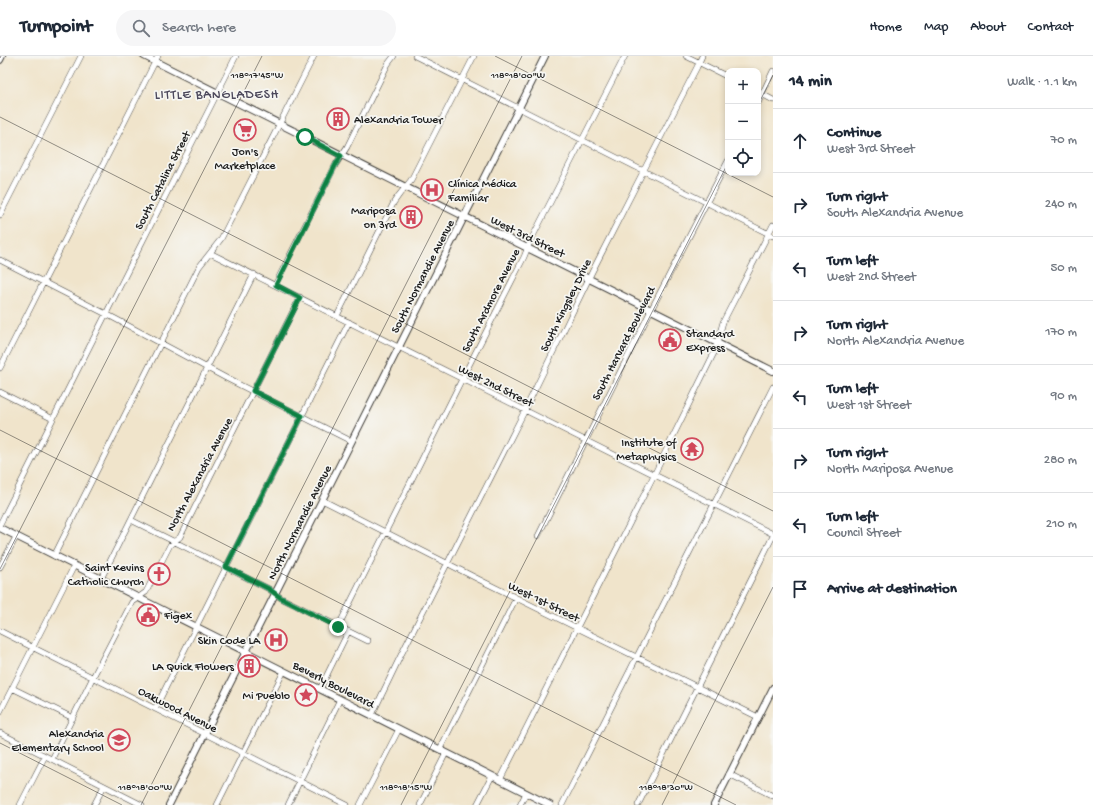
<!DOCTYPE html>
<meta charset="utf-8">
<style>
:root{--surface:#fff;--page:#f6f6f7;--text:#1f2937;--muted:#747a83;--line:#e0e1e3}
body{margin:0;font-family:"Gochi Hand",sans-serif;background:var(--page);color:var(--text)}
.controls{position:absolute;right:12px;top:12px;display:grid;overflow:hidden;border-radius:8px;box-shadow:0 2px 6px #0003}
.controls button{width:36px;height:36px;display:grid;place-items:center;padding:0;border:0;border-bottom:1px solid var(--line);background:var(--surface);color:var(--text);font:20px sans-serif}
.stop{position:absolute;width:12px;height:12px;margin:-9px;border:3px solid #0b8043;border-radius:50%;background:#fff}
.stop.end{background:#0b8043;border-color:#fff;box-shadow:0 1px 4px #0008}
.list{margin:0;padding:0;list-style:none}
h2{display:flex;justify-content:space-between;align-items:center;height:52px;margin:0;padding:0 16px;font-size:17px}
h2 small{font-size:13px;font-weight:400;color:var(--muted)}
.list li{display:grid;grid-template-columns:26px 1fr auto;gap:12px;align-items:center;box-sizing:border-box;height:64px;padding:0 16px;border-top:1px solid var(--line)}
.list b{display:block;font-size:15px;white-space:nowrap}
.list p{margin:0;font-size:13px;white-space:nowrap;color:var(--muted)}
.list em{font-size:13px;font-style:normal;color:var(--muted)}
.icon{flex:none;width:22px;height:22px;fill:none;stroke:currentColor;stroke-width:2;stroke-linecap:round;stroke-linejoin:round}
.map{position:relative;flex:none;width:773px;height:749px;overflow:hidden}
header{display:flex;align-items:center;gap:24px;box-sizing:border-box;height:56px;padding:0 20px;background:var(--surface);border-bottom:1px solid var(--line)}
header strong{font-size:19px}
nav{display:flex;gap:22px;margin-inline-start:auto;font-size:14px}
.search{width:280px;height:36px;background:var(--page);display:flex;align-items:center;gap:10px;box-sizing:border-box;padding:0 14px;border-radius:22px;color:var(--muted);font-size:15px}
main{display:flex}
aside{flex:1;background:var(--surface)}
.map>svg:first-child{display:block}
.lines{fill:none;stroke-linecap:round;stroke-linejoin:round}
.minor-casing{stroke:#3c3a36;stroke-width:6}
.major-casing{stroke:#3c3a36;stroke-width:8}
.minor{stroke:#fff;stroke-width:5}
.major{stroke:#fff;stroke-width:6}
.route{stroke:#0b8043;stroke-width:5}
.ticks{fill:none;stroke:#1c1c1c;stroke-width:1;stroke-opacity:0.45}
.labels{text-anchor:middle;stroke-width:3.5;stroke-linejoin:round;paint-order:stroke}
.poi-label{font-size:12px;fill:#1c1c1c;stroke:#f6f6f2;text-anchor:end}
.street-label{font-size:12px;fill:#1c1c1c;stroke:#f6f6f2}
.neighbourhood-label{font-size:13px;letter-spacing:1px;fill:#4d495c;stroke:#f6f6f2}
.ticks-label{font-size:10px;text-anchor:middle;fill:#1c1c1c;stroke:#f6f6f2;stroke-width:3.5;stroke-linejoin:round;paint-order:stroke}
</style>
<header>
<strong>Turnpoint</strong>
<div class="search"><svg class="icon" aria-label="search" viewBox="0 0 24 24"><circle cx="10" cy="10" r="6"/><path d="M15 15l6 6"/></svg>Search here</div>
<nav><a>Home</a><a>Map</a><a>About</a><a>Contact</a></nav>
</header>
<main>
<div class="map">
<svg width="773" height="749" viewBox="0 0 773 749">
<rect width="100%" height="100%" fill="#f6f6f2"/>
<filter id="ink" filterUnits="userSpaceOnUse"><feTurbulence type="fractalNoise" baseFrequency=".025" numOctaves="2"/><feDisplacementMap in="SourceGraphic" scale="8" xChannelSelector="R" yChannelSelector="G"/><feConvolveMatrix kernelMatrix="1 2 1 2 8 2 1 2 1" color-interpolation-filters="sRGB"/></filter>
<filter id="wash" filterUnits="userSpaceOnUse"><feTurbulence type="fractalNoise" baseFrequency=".012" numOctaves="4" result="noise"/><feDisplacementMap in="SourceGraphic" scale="16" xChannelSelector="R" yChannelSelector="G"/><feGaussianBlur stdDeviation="0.9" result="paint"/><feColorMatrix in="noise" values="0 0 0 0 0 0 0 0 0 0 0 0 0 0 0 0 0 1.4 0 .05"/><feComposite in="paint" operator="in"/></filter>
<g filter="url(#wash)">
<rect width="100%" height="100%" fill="#f0e4cb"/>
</g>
<g filter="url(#ink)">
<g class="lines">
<!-- minor casing -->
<g class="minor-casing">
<path id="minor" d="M 415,0 L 773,180
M 686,0 L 728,21
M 758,36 L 773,44
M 758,47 L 773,15
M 0,159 L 81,0
M 210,197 L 773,478
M 0,204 L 110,260 L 226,322 L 351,385
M 275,229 L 336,108 L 347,91 L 388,8 L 394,0
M 337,260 L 394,146 L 399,139 L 411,124 L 474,0
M 0,312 L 158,0
M 0,336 L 53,363
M 322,444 L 484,526 L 758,661
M 131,464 L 269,533 L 281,542 L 368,585
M 0,468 L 236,0
M 538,480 L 651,254 L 728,105
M 54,500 L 199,211 L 221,183 L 314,0
M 0,511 L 16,481
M 101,523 L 254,218
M 338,571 L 462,323 L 524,201 L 530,186 L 625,0
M 0,575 L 347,749
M 12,632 L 73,662
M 320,633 L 348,576
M 155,653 L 349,266
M 0,656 L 74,510
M 372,659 L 400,601 L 523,358 L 592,216 L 646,110 L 697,11 L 702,0
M 0,677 L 142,749
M 440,693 L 516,542
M 52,703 L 93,621 L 132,546 L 146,536 L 170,489 L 180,481 L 300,241
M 729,718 L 773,740
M 500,724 L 654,419 L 715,295 L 723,266 L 773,169
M 20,749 L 45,700
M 94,749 L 104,730
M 217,749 L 284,615
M 288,749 L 340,643
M 360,749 L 399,673
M 420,749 L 446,697
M 477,749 L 492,720
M 520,749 L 526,737
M 562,749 L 773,331
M 638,749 L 773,480"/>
</g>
<!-- major casing -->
<g class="major-casing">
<path id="major" d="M 144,0 L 773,315
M 0,4 L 2,0
M 0,472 L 550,749
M 169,749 L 545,0
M 714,749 L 773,632"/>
</g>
<!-- minor -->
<use href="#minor" class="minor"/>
<!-- major -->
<use href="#major" class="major"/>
</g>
</g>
<g class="lines" filter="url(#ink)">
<!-- route -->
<path class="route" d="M 305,81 L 341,100 L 336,108 L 276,229 L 300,242 L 253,335 L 302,360 L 226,511 L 269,533 L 281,542 L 338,571"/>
</g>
<!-- ticks -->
<path class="ticks" d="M 495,0 L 773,141M 0,2 L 1,0M 758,49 L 773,19M 0,61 L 773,455M 0,374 L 736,749M 0,513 L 262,0M 0,687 L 122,749M 141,749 L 522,0M 401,749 L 728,107M 662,749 L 773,531"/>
<!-- icons -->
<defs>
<g id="building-ring" transform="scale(1.15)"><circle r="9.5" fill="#f6f6f2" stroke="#d1495b" stroke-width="1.5"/><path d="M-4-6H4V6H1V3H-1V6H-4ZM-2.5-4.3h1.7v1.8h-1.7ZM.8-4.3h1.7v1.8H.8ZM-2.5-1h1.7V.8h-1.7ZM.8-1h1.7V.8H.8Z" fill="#d1495b"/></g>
<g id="supermarket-ring" transform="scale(1.15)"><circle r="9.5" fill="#f6f6f2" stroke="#d1495b" stroke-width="1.5"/><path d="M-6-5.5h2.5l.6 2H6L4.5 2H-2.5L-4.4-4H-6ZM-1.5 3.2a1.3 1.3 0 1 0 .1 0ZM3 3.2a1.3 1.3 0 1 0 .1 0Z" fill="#d1495b"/></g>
<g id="hospital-ring" transform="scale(1.15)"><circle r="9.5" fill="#f6f6f2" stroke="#d1495b" stroke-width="1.5"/><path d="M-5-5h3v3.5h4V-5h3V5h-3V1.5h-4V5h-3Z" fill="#d1495b"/></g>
<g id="civic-ring" transform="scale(1.15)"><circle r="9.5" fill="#f6f6f2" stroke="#d1495b" stroke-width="1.5"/><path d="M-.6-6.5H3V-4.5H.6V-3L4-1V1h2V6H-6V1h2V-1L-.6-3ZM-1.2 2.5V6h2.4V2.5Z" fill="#d1495b"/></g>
<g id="temple-ring" transform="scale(1.15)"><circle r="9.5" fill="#f6f6f2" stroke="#d1495b" stroke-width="1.5"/><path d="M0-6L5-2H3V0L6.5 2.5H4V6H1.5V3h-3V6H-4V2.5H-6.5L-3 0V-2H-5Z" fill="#d1495b"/></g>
<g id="church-ring" transform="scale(1.15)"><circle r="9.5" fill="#f6f6f2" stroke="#d1495b" stroke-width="1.5"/><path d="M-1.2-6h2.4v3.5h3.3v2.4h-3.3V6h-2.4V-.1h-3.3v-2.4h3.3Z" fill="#d1495b"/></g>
<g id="sight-ring" transform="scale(1.15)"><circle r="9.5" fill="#f6f6f2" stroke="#d1495b" stroke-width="1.5"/><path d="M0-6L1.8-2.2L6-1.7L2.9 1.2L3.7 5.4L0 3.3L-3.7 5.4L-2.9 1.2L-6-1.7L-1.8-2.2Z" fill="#d1495b"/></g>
<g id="school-ring" transform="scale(1.15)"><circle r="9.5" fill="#f6f6f2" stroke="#d1495b" stroke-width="1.5"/><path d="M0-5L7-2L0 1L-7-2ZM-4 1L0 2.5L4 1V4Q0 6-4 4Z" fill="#d1495b"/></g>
</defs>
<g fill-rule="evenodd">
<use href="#building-ring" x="338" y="63"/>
<use href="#supermarket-ring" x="245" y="74"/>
<use href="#hospital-ring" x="432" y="134"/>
<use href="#building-ring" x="411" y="161"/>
<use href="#civic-ring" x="670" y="284"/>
<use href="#temple-ring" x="692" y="393"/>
<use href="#church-ring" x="159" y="518"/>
<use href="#civic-ring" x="148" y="559"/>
<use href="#hospital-ring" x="276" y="584"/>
<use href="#building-ring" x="249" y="610"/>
<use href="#sight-ring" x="306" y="639"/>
<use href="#school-ring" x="119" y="684"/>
</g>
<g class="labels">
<!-- poi labels -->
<g class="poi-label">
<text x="354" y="67" text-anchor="start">Alexandria Tower</text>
<text x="245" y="99" text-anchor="middle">Jon's<tspan x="245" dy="14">Marketplace</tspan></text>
<text x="448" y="131" text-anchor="start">Clínica Médica<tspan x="448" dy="14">Familiar</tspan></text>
<text x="396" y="158">Mariposa<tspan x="396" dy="14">on 3rd</tspan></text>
<text x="686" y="281" text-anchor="start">Standard<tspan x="686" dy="14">Express</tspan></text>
<text x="676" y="390">Institute of<tspan x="676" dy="14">Metaphysics</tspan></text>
<text x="144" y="515">Saint Kevins<tspan x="144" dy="14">Catholic Church</tspan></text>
<text x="164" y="563" text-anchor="start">Figex</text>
<text x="260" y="588">Skin Code LA</text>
<text x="234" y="614">LA Quick Flowers</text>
<text x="290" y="643">Mi Pueblo</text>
<text x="104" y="681">Alexandria<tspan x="104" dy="14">Elementary School</tspan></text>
</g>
<!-- street labels -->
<g class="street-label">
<text transform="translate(162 124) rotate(-63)" y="4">South Catalina Street</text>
<text transform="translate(528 180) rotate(26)" y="4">West 3rd Street</text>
<text transform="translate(422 220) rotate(-63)" y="4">South Normandie Avenue</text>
<text transform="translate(490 244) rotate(-63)" y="4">South Ardmore Avenue</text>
<text transform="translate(565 249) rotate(-64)" y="4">South Kingsley Drive</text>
<text transform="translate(623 287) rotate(-63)" y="4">South Harvard Boulevard</text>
<text transform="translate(496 329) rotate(26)" y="4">West 2nd Street</text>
<text transform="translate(199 418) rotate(-62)" y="4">North Alexandria Avenue</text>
<text transform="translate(299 466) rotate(-63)" y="4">North Normandie Avenue</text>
<text transform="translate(544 545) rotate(26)" y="4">West 1st Street</text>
<text transform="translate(334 628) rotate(27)" y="4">Beverly Boulevard</text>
<text transform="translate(178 653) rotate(27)" y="4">Oakwood Avenue</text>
</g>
<!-- neighbourhood labels -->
<g class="neighbourhood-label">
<text x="217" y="42">LITTLE BANGLADESH</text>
</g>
</g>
<g class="ticks-label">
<text x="257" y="22">118°17'45"W</text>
<text x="518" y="22">118°18'00"W</text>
<text x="145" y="734">118°18'00"W</text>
<text x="406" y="734">118°18'15"W</text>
<text x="666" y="734">118°18'30"W</text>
</g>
</svg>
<div class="controls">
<button>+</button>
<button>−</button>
<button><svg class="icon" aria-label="locate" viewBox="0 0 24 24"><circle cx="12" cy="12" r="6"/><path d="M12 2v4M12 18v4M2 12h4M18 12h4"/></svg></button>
</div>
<div class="stop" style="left:305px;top:81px"></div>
<div class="stop end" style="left:338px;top:571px"></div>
</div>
<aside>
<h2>14 min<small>Walk · 1.1 km</small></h2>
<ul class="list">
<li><svg class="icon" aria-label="ahead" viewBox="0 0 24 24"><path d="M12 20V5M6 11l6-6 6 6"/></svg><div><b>Continue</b><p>West 3rd Street</p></div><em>70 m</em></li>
<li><svg class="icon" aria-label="right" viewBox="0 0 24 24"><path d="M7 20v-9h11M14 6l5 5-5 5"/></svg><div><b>Turn right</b><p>South Alexandria Avenue</p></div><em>240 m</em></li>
<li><svg class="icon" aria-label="left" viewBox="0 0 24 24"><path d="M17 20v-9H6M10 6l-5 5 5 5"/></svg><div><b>Turn left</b><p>West 2nd Street</p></div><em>50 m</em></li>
<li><svg class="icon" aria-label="right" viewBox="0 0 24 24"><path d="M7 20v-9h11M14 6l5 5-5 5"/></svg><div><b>Turn right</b><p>North Alexandria Avenue</p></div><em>170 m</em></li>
<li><svg class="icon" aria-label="left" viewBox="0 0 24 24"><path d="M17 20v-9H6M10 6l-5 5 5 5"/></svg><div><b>Turn left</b><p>West 1st Street</p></div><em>90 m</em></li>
<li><svg class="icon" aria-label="right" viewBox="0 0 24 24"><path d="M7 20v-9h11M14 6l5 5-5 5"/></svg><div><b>Turn right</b><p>North Mariposa Avenue</p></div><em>280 m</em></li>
<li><svg class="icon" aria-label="left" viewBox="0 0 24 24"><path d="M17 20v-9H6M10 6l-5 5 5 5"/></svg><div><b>Turn left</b><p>Council Street</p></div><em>210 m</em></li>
<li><svg class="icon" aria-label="arrive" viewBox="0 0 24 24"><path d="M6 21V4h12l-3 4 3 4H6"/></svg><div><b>Arrive at destination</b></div></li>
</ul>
</aside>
</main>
